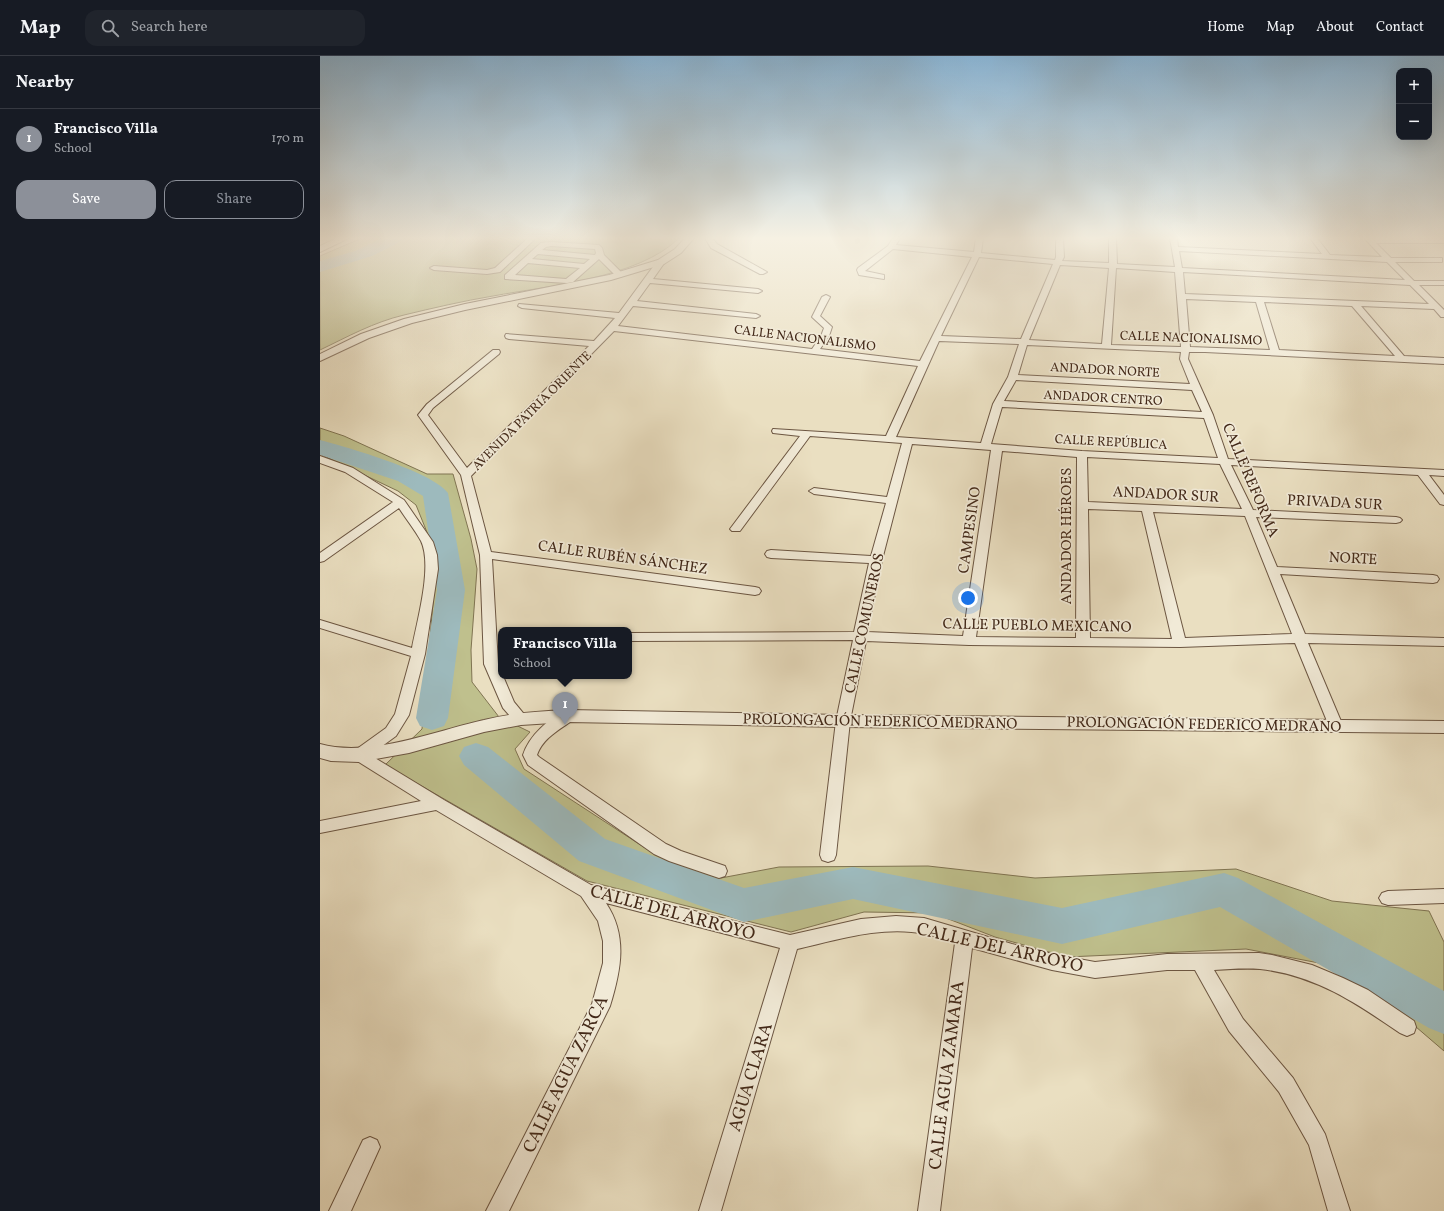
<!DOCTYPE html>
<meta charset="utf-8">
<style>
:root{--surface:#171b24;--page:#20242c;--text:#f1f3f6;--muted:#9ea1a6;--line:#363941;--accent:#8c9099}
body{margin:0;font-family:Vollkorn,serif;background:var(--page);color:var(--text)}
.controls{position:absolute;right:12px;top:12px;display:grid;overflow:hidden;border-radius:8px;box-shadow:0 4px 16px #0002}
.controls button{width:36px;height:36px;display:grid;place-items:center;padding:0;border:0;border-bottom:1px solid var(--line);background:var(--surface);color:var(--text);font:20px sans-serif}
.you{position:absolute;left:648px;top:542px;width:14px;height:14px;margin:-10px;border:3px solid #fff;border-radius:50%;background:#1a73e8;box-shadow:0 0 0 6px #1a73e833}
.badge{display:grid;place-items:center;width:26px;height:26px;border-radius:50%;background:var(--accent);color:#fff;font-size:13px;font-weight:700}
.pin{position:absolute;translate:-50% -33px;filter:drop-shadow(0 1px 2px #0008)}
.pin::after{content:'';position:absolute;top:21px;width:14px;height:12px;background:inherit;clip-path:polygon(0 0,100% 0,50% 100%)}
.popup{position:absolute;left:178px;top:571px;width:134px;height:52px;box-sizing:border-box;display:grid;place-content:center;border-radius:8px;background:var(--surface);filter:drop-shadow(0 1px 3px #0005);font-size:13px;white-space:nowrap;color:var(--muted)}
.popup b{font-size:15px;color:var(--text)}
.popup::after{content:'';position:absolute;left:50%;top:100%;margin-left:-8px;border:8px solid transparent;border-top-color:var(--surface)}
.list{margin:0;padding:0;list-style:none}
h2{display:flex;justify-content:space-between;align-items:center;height:52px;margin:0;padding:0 16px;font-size:17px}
h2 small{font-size:13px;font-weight:400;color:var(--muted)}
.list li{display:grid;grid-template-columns:26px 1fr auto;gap:12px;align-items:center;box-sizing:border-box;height:60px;padding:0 16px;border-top:1px solid var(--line)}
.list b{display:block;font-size:15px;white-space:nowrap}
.list p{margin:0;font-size:13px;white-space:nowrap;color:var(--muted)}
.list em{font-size:13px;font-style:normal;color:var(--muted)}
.actions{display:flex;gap:8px;padding:12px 16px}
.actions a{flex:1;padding:9px 0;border:1px solid var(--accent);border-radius:12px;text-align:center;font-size:14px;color:var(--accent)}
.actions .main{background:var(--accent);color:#fff}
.icon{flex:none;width:22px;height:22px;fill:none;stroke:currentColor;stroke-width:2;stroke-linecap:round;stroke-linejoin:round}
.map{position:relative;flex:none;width:1124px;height:1155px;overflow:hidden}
header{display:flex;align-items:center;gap:24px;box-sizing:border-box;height:56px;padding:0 20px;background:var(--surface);border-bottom:1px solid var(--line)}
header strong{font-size:19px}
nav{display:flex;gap:22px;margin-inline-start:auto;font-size:14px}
.search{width:280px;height:36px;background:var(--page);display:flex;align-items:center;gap:10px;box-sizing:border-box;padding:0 14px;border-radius:12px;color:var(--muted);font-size:15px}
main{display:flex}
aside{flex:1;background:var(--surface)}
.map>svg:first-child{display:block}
.green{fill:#bfc08d;stroke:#807452}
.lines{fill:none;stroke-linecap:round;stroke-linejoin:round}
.river{fill:#9dbabd;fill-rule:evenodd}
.minor-casing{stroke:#6c5642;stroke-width:2}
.tertiary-casing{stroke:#6c5642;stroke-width:2}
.minor{fill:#f1ead7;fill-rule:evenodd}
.tertiary{fill:#f1ead7;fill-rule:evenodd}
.labels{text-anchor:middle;stroke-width:3.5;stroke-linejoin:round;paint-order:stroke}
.far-street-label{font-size:13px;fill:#422818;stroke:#f1ead7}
.street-label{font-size:15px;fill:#422818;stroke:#f1ead7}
.near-street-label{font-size:18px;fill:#422818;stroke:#f1ead7}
</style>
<header>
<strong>Map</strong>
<div class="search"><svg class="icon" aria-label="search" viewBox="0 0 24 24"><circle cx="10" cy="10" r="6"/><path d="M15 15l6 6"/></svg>Search here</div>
<nav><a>Home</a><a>Map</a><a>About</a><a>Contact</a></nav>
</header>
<main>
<aside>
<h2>Nearby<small></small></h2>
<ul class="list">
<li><span class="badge">1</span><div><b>Francisco Villa</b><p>School</p></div><em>170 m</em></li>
</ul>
<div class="actions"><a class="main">Save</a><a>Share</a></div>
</aside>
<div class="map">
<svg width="1124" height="1155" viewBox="0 0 1124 1155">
<rect width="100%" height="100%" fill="#eadfc1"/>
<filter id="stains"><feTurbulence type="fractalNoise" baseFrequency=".005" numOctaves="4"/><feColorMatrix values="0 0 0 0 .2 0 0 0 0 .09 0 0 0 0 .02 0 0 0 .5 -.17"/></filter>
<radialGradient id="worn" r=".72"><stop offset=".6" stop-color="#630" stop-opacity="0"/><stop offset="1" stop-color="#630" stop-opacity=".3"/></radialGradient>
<!-- green -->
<path class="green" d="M 42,182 L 359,182 C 319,222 227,230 173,240 C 143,245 113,252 84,259 C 54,266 27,281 0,294 L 0,200 Z
M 0,372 L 24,380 L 107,418 L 133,418 L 151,483 L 157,513 L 151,594 L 152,626 L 179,661 L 210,676 L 195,693 L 204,713 L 336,799 L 401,822 L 459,811 L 608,810 L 715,822 L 916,813 L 1012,845 L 1109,855 L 1124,886 L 1124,995 L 1046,928 L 999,907 L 926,893 L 747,901 L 675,881 L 613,857 L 544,856 L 471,876 L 267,825 L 65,709 L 102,673 L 117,501 L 96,449 L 78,435 L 0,398 Z"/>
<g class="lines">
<!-- river -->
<path class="river" d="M 63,182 L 84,182 L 82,185 L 52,200 L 0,216 L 0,205 L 35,195 Z
M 0,384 C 27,391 113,416 128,437 L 145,534 L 128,662 L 124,670 L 112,674 L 100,670 L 96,662 L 117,534 L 103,440 L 78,425 L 0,399 Z
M 156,687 L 168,691 L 285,783 L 424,832 L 533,811 L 742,852 L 904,817 L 918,822 L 1124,935 L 1124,978 L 1109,972 L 900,851 L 742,888 L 533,843 L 424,866 L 259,805 L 144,709 L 139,700 L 144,691 Z"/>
<!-- minor casing -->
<g class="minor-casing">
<path id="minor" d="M 208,182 L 216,182 L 180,216 L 167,218 L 114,214 L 110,212 L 114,210 L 167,214 L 175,212 Z
M 385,182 L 392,182 L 397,188 L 447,216 L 443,218 L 440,218 L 391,192 Z
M 573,182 L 580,182 L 576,189 L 654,196 L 656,182 L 663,182 L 661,197 L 735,204 L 736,201 L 736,182 L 743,182 L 744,201 L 742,205 L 789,207 L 789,182 L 796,182 L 797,208 L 855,211 L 850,182 L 857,182 L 858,191 L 1002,198 L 990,182 L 997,182 L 1010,199 L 1062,201 L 1044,182 L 1124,183 L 1124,187 L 1056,187 L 1071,202 L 1122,202 L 1122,206 L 1075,206 L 1094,225 L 1124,225 L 1124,229 L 1099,229 L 1124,254 L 1124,261 L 1121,261 L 1114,253 L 1041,250 L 1084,300 L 1124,302 L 1124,308 L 885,296 L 869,296 L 868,303 L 893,359 L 908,403 L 1124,414 L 1124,420 L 1109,419 L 1124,439 L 1124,449 L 1120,448 L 1098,419 L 911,409 L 933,454 L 1076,461 L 1080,462 L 1082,464 L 1080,466 L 1076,467 L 936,461 L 957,511 L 1113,519 L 1117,520 L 1119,523 L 1117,526 L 1113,527 L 960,518 L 985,578 L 1124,582 L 1124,590 L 988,587 L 1023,670 L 1021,674 L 1016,675 L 1011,674 L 1009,670 L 975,587 L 860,591 L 649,589 L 546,585 L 530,665 L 516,799 L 514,804 L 508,806 L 502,804 L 500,799 L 516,665 L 533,584 L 309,585 L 309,577 L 534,576 L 549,507 L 451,502 L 447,501 L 445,498 L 447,495 L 451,494 L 551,500 L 566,447 L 494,438 L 489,435 L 494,432 L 567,441 L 582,387 L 490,380 L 420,475 L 412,475 L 410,473 L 480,380 L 453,377 L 452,375 L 453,373 L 566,380 L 598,310 L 294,275 L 151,420 L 171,496 L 435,531 L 439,532 L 441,535 L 439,538 L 435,539 L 172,503 L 178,608 L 181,620 L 183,620 L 194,646 L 208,663 L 206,667 L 201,668 L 196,667 L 183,652 L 164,608 L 160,499 L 141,419 L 98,359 L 107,348 L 173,294 L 179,294 L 180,296 L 179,298 L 113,352 L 108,359 L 147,412 L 269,290 L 189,283 L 186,282 L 185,280 L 186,278 L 274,285 L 295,262 L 202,252 L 198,250 L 199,248 L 299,257 L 338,204 L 341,204 L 345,206 L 333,223 L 438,233 L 442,235 L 438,237 L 330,227 L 317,245 L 436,258 L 440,260 L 436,262 L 313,250 L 298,270 L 492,293 L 501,280 L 504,272 L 492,261 L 502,241 L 506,239 L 510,241 L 500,260 L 512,271 L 509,280 L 500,293 L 600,305 L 652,201 L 573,193 L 545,215 L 564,219 L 564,223 L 539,219 L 537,214 L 538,212 L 568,190 ZM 859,195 L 1067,206 L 1085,224 L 862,212 ZM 659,201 L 733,208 L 701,283 L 621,280 ZM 740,209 L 789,212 L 782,288 L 709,284 ZM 796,212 L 855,216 L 861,291 L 791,289 ZM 863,216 L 1090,229 L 1109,248 L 865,238 ZM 866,243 L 936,246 L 950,294 L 870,291 ZM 944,246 L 1032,250 L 1075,300 L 959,294 ZM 619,285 L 699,288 L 688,321 L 673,348 L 661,387 L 576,381 ZM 707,289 L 861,296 L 860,303 L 870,328 L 698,319 ZM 696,324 L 872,334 L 882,356 L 684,345 ZM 682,351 L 884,362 L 898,402 L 762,395 L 671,388 ZM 592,388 L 671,394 L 643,580 L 547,576 L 562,504 ZM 682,395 L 757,401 L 756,582 L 656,581 ZM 767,401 L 900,408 L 922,453 L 768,446 ZM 768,453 L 822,455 L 852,583 L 770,582 ZM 833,456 L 925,460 L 972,578 L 865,582 Z
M 231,186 L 279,189 L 282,192 L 284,199 L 304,219 L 300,221 L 297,221 L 279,203 L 253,226 L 247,227 L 185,223 L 185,219 L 221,187 ZM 231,190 L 275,193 L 276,197 L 275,199 L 222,194 L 226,191 ZM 218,198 L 270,203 L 264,208 L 212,203 ZM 208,207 L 260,212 L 246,223 L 195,219 Z
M 0,400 L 33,412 L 84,444 L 113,486 L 117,499 L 118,513 L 105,598 L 89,659 L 76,680 L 50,699 L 124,744 L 271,829 L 470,879 L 541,863 L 576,860 L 604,862 L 692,888 L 732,898 L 775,906 L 847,898 L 939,897 L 952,899 L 992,909 L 1023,922 L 1048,934 L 1094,965 L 1096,971 L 1094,977 L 1087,980 L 1080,977 C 1036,947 995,919 940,913 C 925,912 909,913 894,914 L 923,963 L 973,1022 L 1005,1078 L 1030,1155 L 1008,1155 L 989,1089 L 959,1036 L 909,975 L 875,914 L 847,914 L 775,922 L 732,914 L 652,892 L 620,1155 L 598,1155 L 635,887 C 625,884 615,880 605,878 C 563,869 517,884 477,893 L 401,1155 L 379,1155 L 460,892 L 286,847 C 308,880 301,914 290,950 L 189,1155 L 166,1155 L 272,948 L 283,907 L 283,885 L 278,865 L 261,840 L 116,754 L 0,777 L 0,765 L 101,745 L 34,703 L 32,699 L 34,695 L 66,672 L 75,658 L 91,600 L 0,572 L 0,564 L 92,592 C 97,565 113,510 101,485 C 95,474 86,463 79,452 L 4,505 L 0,506 L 0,497 L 73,446 L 25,416 L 0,407 Z
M 248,655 L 253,656 L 255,660 L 253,664 C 239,674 223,682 217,699 L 219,701 L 346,788 L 361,795 L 405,810 L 407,815 L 405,820 L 399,822 L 349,805 L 334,798 L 208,709 L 203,699 C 209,680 229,661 248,655 Z
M 1124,833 L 1124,847 L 1068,849 L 1062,847 L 1059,842 L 1062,837 L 1068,835 Z
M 50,1081 L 57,1084 L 60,1091 L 31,1155 L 9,1155 L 43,1084 Z"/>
</g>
<!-- tertiary casing -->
<g class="tertiary-casing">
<path id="tertiary" d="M 17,182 L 29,182 L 0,196 L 0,190 Z
M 365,182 L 374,182 L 361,197 L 344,208 L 291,224 L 145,254 L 92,267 L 49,282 L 0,305 L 0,298 L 41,278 L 84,263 L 145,248 L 289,219 L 338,204 L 355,193 Z
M 248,654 L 523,659 L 1124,665 L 1124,677 L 523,671 L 248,666 L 201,669 L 164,676 L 89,697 L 39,706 L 11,705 L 0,702 L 0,688 C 50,702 114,675 164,664 C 192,657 219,655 248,654 Z"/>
</g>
<!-- minor -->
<use href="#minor" class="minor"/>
<!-- tertiary -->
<use href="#tertiary" class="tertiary"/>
</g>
<!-- sky -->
<linearGradient id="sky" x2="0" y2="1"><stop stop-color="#8ab6d7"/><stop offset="0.53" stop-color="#f6f1e3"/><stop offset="1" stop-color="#f6f1e3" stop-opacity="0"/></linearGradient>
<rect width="1124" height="344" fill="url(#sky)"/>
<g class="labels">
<!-- far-street labels -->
<g class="far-street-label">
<text transform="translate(485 281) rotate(7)" y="5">CALLE NACIONALISMO</text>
<text transform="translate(871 281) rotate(2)" y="5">CALLE NACIONALISMO</text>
<text transform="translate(785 313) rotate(3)" y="5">ANDADOR NORTE</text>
<text transform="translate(783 341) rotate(3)" y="5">ANDADOR CENTRO</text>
<text transform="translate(211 354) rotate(-45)" y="5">AVENIDA PATRIA ORIENTE</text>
<text transform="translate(791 385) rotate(3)" y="5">CALLE REPÚBLICA</text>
</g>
<!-- street labels -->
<g class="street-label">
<text transform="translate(931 424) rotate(67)" y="5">CALLE REFORMA</text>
<text transform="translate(846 438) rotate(3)" y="5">ANDADOR SUR</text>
<text transform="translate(1015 446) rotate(3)" y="5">PRIVADA SUR</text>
<text transform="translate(649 474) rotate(-82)" y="5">CAMPESINO</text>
<text transform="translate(746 480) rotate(-90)" y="5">ANDADOR HÉROES</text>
<text transform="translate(303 501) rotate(8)" y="5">CALLE RUBÉN SÁNCHEZ</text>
<text transform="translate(1033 502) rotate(3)" y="5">NORTE</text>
<text transform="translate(544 567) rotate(-78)" y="5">CALLE COMUNEROS</text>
<text transform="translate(717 569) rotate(1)" y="5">CALLE PUEBLO MEXICANO</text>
<text transform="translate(560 665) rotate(1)" y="5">PROLONGACIÓN FEDERICO MEDRANO</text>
<text transform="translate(884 668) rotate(1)" y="5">PROLONGACIÓN FEDERICO MEDRANO</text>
</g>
<!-- near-street labels -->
<g class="near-street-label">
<text transform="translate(353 856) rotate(15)" y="6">CALLE DEL ARROYO</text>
<text transform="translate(680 891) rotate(13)" y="6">CALLE DEL ARROYO</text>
<text transform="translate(245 1018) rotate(-64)" y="6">CALLE AGUA ZARCA</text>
<text transform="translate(626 1019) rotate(-83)" y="6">CALLE AGUA ZAMARA</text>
<text transform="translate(430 1021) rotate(-73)" y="6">AGUA CLARA</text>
</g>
</g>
<rect width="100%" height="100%" filter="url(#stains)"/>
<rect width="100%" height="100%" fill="url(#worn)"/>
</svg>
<div class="controls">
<button>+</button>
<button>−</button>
</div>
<div class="you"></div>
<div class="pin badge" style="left:245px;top:669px">1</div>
<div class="popup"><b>Francisco Villa</b>School</div>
</div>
</main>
